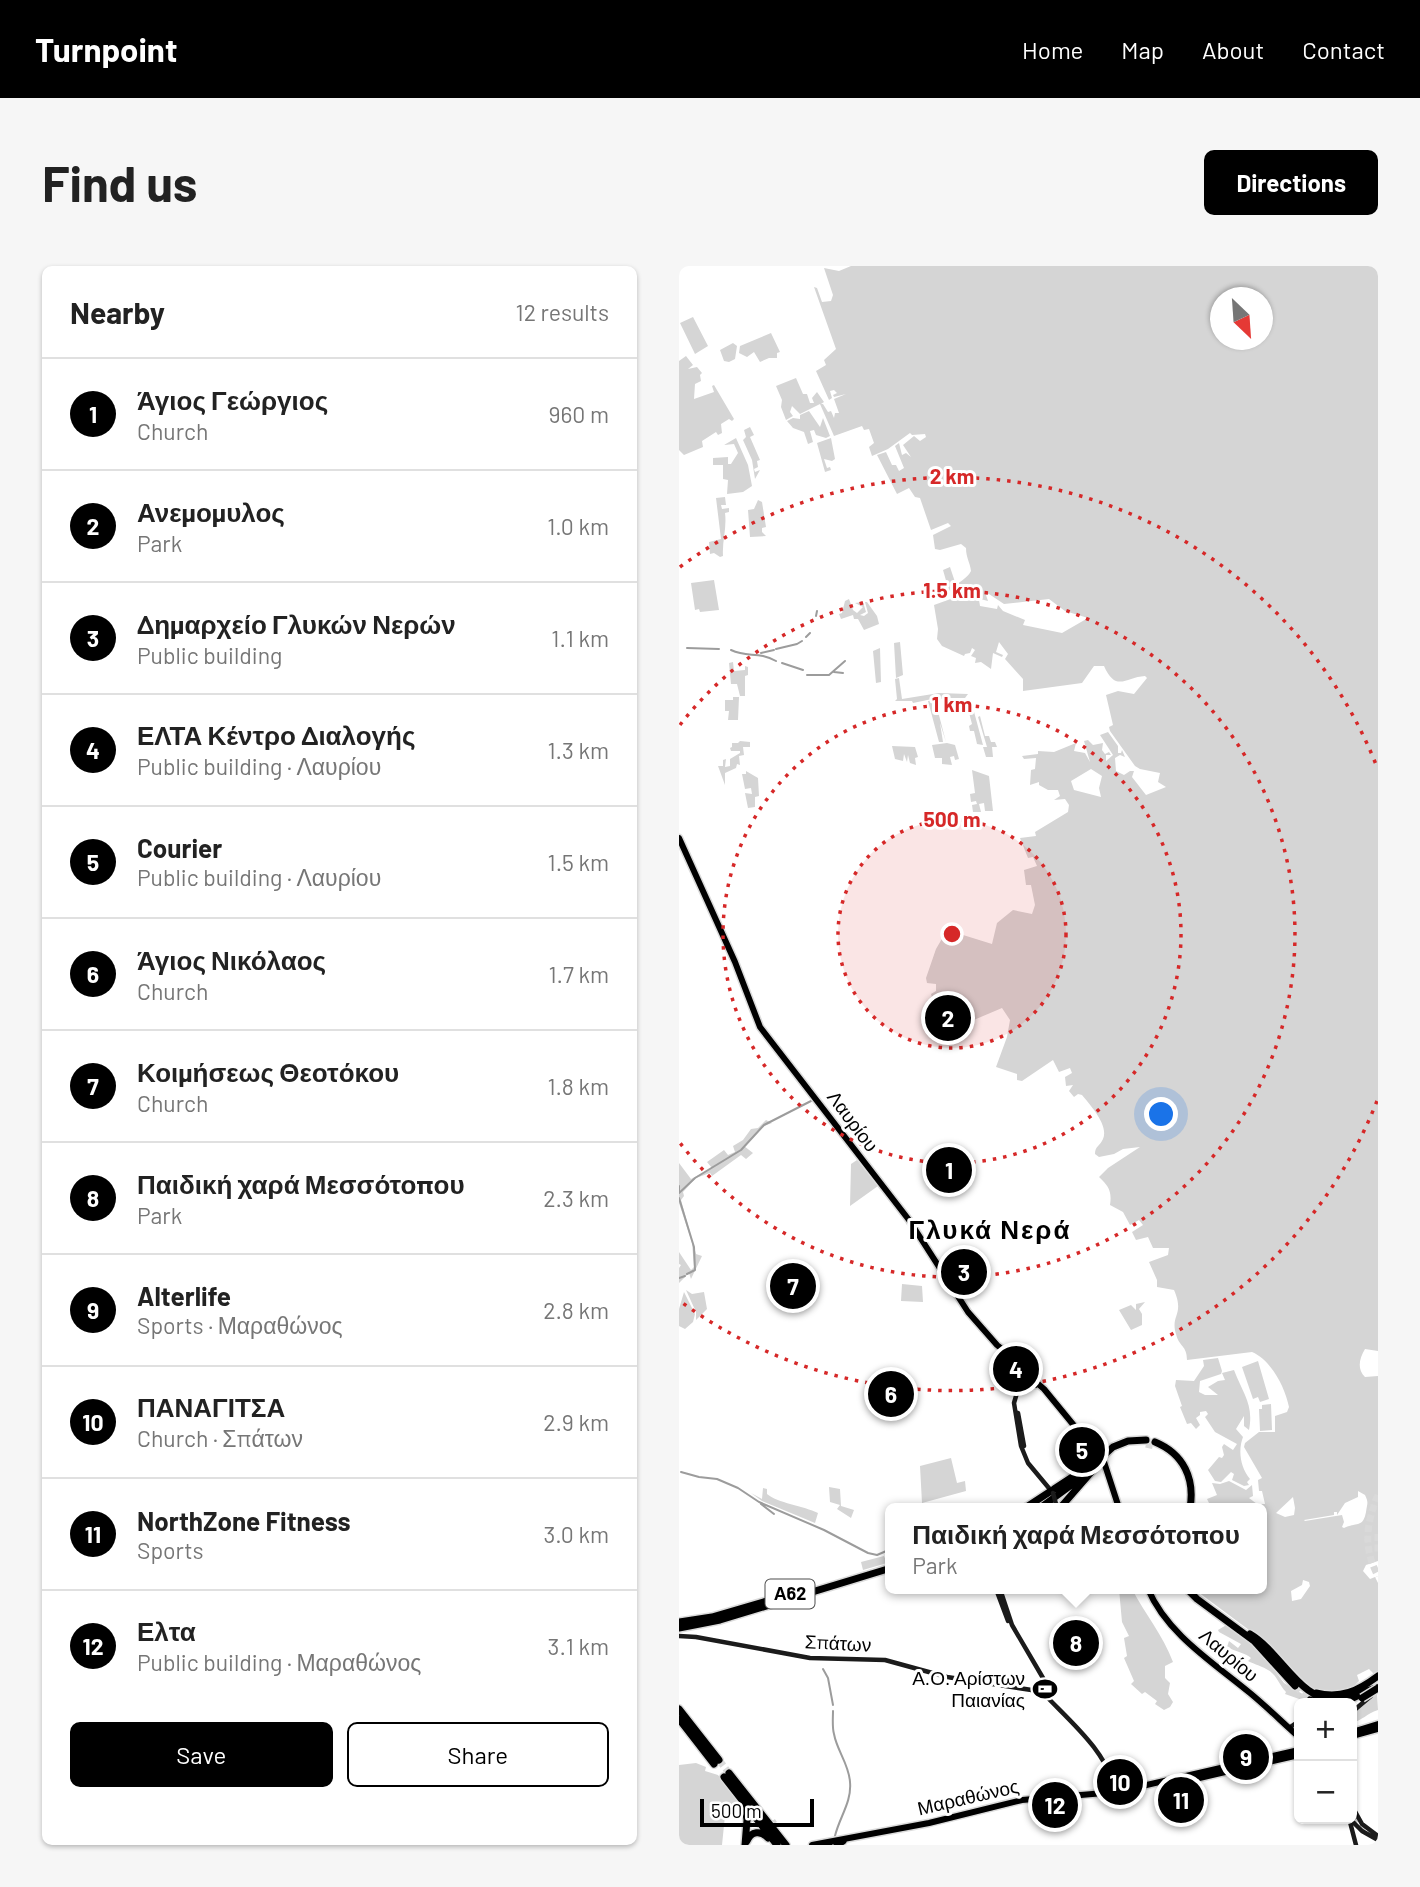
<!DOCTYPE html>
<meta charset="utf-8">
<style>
:root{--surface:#fff;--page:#f6f6f6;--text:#222;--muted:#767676;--line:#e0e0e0;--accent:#000}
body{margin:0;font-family:Barlow,sans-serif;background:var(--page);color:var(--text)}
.controls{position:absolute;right:21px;bottom:21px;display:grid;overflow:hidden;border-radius:10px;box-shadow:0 2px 5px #0004}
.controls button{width:63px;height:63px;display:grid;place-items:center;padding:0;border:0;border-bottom:2px solid var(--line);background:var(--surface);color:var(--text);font:35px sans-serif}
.compass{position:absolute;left:531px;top:21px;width:63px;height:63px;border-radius:50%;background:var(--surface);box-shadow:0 2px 5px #0004;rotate:155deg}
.scale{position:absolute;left:21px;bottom:18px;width:114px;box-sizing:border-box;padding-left:7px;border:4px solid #000;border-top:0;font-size:19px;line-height:24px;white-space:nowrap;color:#000;-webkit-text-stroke:5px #fff;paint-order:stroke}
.you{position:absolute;left:483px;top:849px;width:24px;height:24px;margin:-18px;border:5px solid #fff;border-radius:50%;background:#1a73e8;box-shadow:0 0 0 10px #1a73e833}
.badge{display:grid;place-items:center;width:46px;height:46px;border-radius:50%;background:var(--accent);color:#fff;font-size:23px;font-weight:700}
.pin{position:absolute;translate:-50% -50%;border:4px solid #fff;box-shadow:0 2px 7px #0006}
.popup{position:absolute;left:206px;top:1237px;width:382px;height:91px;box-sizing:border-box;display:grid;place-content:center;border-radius:10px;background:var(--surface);filter:drop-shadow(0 2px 5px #0005);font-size:23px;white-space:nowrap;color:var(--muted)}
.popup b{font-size:26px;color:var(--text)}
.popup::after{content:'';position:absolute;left:50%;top:100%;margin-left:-14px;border:14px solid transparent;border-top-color:var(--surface)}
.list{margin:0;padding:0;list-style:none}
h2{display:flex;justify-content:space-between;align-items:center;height:91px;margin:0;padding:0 28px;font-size:30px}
h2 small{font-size:23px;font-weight:400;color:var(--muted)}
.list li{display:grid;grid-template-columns:46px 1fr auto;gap:21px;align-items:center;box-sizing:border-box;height:112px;padding:0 28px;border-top:2px solid var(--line)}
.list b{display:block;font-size:26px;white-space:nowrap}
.list p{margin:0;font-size:23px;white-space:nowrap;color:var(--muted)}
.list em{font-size:23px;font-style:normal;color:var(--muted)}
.actions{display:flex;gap:14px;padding:21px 28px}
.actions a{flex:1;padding:16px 0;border:2px solid var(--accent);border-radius:10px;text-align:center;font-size:24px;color:var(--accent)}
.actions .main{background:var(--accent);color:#fff}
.map{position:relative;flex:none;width:699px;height:1579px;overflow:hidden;border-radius:10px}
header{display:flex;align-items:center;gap:42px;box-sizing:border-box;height:98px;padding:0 35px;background:var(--accent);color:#fff}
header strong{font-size:33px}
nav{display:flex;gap:38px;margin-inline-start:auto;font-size:24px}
.intro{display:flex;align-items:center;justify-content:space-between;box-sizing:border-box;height:168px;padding:0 42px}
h1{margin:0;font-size:49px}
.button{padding:18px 32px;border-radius:10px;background:var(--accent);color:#fff;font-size:24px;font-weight:700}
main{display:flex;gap:42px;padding:0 42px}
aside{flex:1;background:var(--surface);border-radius:10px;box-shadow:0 2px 5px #0004}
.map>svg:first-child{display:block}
.green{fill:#d5d5d5;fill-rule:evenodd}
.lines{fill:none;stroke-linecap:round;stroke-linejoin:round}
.stream{stroke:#9c9c9c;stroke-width:2}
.highway-tunnel{stroke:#d9d9d9;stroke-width:7;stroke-dasharray:7 3.5;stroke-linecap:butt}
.primary-casing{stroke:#dbdbdb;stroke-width:9}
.highway-casing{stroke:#dbdbdb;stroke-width:10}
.secondary{stroke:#1b1b1b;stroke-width:4.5}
.primary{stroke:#000;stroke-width:6}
.highway{stroke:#000;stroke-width:7}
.rail{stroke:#000;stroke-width:2;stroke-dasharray:10 3.5 2 3.5;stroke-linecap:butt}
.primary-bridge-casing{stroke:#dbdbdb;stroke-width:9;stroke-linecap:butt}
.highway-bridge-casing{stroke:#dbdbdb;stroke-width:10;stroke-linecap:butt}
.secondary-bridge{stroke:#1b1b1b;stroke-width:4.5}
.primary-bridge{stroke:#000;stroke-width:6}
.highway-bridge{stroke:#000;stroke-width:7}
.ring{fill:none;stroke:#d62828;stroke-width:3.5;stroke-dasharray:3.5 7}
.labels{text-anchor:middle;stroke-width:6;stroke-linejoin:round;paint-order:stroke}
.shield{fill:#fff;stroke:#4c4c4c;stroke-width:2}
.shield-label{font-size:18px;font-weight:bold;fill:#000}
.street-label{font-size:19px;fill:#000;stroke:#fff}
.poi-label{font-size:19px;fill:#000;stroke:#fff;text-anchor:end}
.district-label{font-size:26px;font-weight:bold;letter-spacing:2px;fill:#000;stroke:#fff}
.centre{fill:#d62828;stroke:#fff;stroke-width:3.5}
.ring-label{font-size:21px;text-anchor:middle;font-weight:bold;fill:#d62828;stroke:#fff;stroke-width:6;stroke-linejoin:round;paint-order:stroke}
</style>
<header>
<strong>Turnpoint</strong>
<nav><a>Home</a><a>Map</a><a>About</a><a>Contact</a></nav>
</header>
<div class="intro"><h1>Find us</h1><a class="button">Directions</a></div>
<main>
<aside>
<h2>Nearby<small>12 results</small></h2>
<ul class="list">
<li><span class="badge">1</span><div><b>Άγιος Γεώργιος</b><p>Church</p></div><em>960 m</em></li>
<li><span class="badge">2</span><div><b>Ανεμομυλος</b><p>Park</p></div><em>1.0 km</em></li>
<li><span class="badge">3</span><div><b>Δημαρχείο Γλυκών Νερών</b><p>Public building</p></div><em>1.1 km</em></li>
<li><span class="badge">4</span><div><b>ΕΛΤΑ Κέντρο Διαλογής</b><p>Public building · Λαυρίου</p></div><em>1.3 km</em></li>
<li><span class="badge">5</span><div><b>Courier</b><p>Public building · Λαυρίου</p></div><em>1.5 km</em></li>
<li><span class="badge">6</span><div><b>Άγιος Νικόλαος</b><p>Church</p></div><em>1.7 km</em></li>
<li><span class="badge">7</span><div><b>Κοιμήσεως Θεοτόκου</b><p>Church</p></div><em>1.8 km</em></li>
<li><span class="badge">8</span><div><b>Παιδική χαρά Μεσσότοπου</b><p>Park</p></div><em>2.3 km</em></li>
<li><span class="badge">9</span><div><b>Alterlife</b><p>Sports · Μαραθώνος</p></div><em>2.8 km</em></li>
<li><span class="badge">10</span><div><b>ΠΑΝΑΓΙΤΣΑ</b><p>Church · Σπάτων</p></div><em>2.9 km</em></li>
<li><span class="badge">11</span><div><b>NorthZone Fitness</b><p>Sports</p></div><em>3.0 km</em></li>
<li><span class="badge">12</span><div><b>Ελτα</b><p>Public building · Μαραθώνος</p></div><em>3.1 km</em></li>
</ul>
<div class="actions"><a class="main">Save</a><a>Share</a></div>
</aside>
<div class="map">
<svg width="699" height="1579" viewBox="0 0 699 1579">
<rect width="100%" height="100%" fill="#fff"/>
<!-- green -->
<path class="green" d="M 172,0 L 699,0 L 699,1085 L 686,1083 C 680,1093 678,1103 686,1111 L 699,1110 L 699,1295 L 687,1299 L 684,1305 L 691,1313 L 696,1311 L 699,1317 L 699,1405 L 695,1408 L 690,1403 L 678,1409 L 680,1415 L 672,1423 L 636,1428 L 574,1367 L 515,1323 L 582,1323 L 582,1242 L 522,1242 L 530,1237 L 528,1233 L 538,1229 L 533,1217 L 541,1218 L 550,1215 L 567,1224 L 573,1219 L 574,1230 L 570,1232 L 578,1238 L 586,1238 L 583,1225 L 580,1225 L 579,1214 L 583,1212 L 565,1181 L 566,1177 L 580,1166 L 596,1166 L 596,1150 L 608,1146 L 610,1141 C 606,1121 592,1094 573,1086 L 508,1094 C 508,1079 500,1081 497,1068 C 491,1049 506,1049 495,1024 L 478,1021 L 478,1014 L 470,996 L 489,989 L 490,982 L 474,982 L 469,971 L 457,974 L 453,966 L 464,959 L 460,954 L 451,959 L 444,946 L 431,939 C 433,926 430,920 420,911 L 429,902 L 461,881 L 444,883 L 435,888 L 420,891 L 416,888 C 416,880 421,880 424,873 C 430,859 411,839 403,829 L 399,828 L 395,831 L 390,825 L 394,819 L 387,820 L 386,811 L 393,807 L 391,802 L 380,806 L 374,794 L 343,815 L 338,814 L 338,808 L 317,801 L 328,771 L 331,754 L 323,742 L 290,756 L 276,755 L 274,743 L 258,747 L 252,728 L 257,725 L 257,718 L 248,717 L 247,712 L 257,683 L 268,664 L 313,678 L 318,657 L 334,644 L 353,648 L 356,639 L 352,619 L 347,619 L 345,604 L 358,600 L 354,591 L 349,592 L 341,572 L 357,570 L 356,566 L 389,546 L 390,539 L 386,533 L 375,534 L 381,530 L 379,524 L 369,524 L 360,519 L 360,516 L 351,519 L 352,504 L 356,503 L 357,492 L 345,493 L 343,490 L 359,488 L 359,485 L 375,486 L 397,477 L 395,485 L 406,487 L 411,496 L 405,475 L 409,474 L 414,479 L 424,477 L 423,484 L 426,488 L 430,486 L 432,489 L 427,489 L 427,495 L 434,489 L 421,469 L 429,466 L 439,480 L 439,487 L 442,487 L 443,484 L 446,491 L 441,489 L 436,492 L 437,505 L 445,509 L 451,505 L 455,505 L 453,511 L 467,529 L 487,521 L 479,516 L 481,507 L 461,503 L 456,500 L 431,465 L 430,461 L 434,459 L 427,429 L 439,425 L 455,428 L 468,412 L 466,410 C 447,411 437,427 425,400 L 415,400 L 403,417 L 344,425 L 344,413 L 326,393 L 329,388 L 320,376 L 317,386 L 324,389 L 323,391 L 314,387 L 312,403 L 302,396 L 296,397 L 297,392 L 292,390 L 296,384 L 293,382 L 291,387 L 286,388 L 285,390 L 263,380 L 258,373 L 259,363 L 255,339 L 280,330 L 300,334 L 301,340 L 318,343 L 319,339 L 324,345 L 346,354 L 344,359 L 383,367 L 409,352 L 386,345 L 370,333 L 325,338 L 310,328 L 307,329 L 309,335 L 270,325 L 264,304 L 271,301 L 277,319 C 282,315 289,311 292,305 C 291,296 287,292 287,282 L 282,278 L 261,284 L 256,283 L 254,269 L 272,260 L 269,257 L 252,264 L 241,232 L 236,231 L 230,222 L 218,228 L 198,189 L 207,186 L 213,199 L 217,199 L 220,205 L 225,202 L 216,180 L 220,177 L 223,189 L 227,187 L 232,191 L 224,179 L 235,170 L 241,175 L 247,171 L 246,168 L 233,169 L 231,167 L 209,183 L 193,190 L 190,181 L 195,177 L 190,163 L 185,164 L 183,160 L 155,170 L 141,138 L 121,148 L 113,140 L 111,146 L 114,150 L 107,154 L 102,141 L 103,134 L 97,120 L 117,112 L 124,128 L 128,128 L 131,137 L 135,137 L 133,132 L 138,126 L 145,136 L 142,138 L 144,138 L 149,146 L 152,145 L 155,152 L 156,147 L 160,147 L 155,133 L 167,128 L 155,131 L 154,129 L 158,127 L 155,124 L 151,125 L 153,132 L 150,134 L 137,105 L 147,99 L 145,94 L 157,83 L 135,21 L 138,22 L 143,36 L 152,35 L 154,29 L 145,2 L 160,5 ZM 542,32 L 584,32 L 584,74 L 542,74 ZM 412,503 L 423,510 L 420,522 L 422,531 L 395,524 L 392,515 ZM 679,1225 L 686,1229 C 690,1237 688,1238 687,1246 C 684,1262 678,1256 665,1262 L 663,1261 L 665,1256 L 663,1249 L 626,1255 L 625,1254 L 655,1249 L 655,1246 L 658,1246 L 658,1249 L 666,1237 L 679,1231 ZM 614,1231 L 616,1242 L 615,1249 L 606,1251 L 597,1247 ZM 624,1314 L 630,1316 L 631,1320 L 622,1333 L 613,1335 L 612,1325 L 623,1319 Z
M 14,51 L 29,80 L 16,88 L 1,57 Z
M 92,67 L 101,86 L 98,87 L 98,92 L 90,92 L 81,96 L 75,86 L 68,91 L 60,87 L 61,80 Z
M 54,77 L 58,80 L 56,93 L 50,96 L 45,95 L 41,84 Z
M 7,90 L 14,99 L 9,103 L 18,101 L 23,107 L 21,109 L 22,115 L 16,118 L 15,133 L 35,126 L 33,120 L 35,119 L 55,153 L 53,155 L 50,153 L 42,158 L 43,167 L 39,169 L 37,166 L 23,175 L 24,181 L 5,189 L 0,184 L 0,95 Z
M 130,145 L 141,161 L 144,152 L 151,170 L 147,172 L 137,169 L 135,164 L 131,165 L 134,176 L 129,178 L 125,166 L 114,162 L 108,155 L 114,152 L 121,153 L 121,149 Z
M 71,161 L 75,169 L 71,171 L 81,194 L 78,195 L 79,201 L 75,203 L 76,206 L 81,204 L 76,213 L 73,194 L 64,174 L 67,171 L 65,164 Z
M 57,172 L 69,199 L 73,220 L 64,226 L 48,228 L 49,214 L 44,213 L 44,199 L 34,199 L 34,192 L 49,191 L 49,198 L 52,198 L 59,187 L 55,178 L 45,179 Z
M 152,172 L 156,193 L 153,195 L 145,193 L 148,202 L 151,201 L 152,204 L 146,206 L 138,177 Z
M 46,231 L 47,239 L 42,239 L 43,243 L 50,242 L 50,246 L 46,247 C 48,262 43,275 44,290 L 41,291 L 35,287 L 31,288 L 30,276 L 42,273 L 37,232 Z
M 79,234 L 83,236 L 87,261 L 83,262 L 83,266 L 87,270 L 71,271 L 69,244 L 75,243 Z
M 35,314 L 40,344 L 21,346 L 20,343 L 16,344 L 12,317 Z
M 170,333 L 174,344 L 178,347 L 184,341 L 176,337 L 184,336 L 187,346 L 181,349 L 185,350 L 189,347 L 186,336 L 188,336 L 198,350 L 200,358 L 185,364 L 179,353 L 175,353 L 174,349 L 162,353 L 160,348 L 163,347 L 166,335 Z
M 221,376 L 224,409 L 217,412 L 215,377 Z
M 201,382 L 202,416 L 197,417 L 194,385 Z
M 54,396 L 55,405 L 66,404 L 66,400 L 69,401 L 69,409 L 66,410 L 66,430 L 61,430 L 58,418 L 52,418 L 50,397 Z
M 220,412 L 223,433 L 260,427 L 289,428 L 286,432 L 253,433 L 234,437 L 233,435 L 216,435 L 218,433 L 216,413 Z
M 54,431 L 60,431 L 59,454 L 49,454 L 50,445 L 46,445 L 46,434 L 54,434 Z
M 256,434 L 267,476 L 261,457 L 264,476 L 260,476 L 249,435 Z
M 294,442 L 304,479 L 298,478 L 295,465 L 291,465 L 290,460 L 293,458 L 289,443 Z
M 301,450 L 306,470 L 310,470 L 312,476 L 316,476 L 318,481 L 313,481 L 314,491 L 307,491 L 304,481 L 308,481 L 299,451 Z
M 61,475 L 71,476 L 71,481 L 64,481 L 65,489 L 60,490 L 61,499 L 58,498 L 57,502 L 46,507 L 46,519 L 39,500 L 44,500 L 44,494 L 47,493 L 46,501 L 51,500 L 51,493 L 61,487 L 61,485 L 52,485 L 51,482 L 53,481 L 53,477 L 59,477 Z
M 268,477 L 276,479 L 280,493 L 276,494 L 275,490 L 271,491 L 273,499 L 263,498 L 263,492 L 256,492 L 253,479 Z
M 213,480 L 236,481 L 239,491 L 236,492 L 237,499 L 231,497 L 229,489 L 228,496 L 225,488 L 224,495 L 216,493 Z
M 293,504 L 310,510 L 314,545 L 306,545 L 305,537 L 300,538 L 302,546 L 294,546 L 293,539 L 298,538 L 297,535 L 292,536 L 291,528 L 296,527 Z
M 67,505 L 79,512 L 80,530 L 76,531 L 76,541 L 69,542 L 66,527 L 73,528 L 72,522 L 66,523 L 63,508 L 67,508 Z
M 87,854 L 93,857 L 85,860 L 65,880 L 74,887 L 67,893 L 62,889 L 33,910 L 31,907 L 17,912 L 4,926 L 5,930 L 2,934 L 17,988 L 23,990 L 12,1013 L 10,1007 L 0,1017 L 0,1002 L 2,999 L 0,998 L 0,986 L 12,1004 L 15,1001 L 13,977 L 0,937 L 0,897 L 12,913 L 33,902 L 28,896 L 45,884 L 49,889 L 56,886 L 54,880 L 64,874 L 72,863 L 79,862 Z
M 178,894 L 199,920 L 171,940 L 172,898 Z
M 223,1018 L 243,1020 L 244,1036 L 222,1035 Z
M 7,1024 L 13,1028 L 25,1026 L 28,1043 L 17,1054 L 17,1046 Z
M 5,1026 L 16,1048 L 14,1056 L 6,1063 L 0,1060 L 0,1043 Z
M 466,1036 L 460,1043 L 463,1048 L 463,1059 L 452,1064 L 440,1044 L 452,1039 L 457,1044 L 457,1038 Z
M 539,1092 L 543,1105 L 542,1108 L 521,1115 L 520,1126 L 526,1129 L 539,1129 L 529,1121 L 539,1115 L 546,1114 L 543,1107 L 555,1104 C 564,1128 575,1138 570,1164 L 565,1160 L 565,1150 L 557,1163 L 564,1171 C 559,1184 561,1201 571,1213 L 568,1216 L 570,1219 L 565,1220 L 553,1214 L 555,1208 L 552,1206 L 542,1216 L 536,1215 L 529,1204 L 540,1191 L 543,1192 L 545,1189 L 543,1181 L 545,1178 L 554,1184 L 558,1178 L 536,1166 L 526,1151 L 529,1148 L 527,1145 L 521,1146 L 521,1149 L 517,1152 L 521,1159 L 517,1163 L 512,1157 L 508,1158 L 501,1141 L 503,1140 L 496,1120 L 497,1114 L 515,1115 L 525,1100 L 524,1094 Z
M 579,1095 L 590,1133 L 581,1136 L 579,1131 L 574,1133 L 563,1101 Z
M 592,1138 L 593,1164 L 581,1165 L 580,1143 L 583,1143 L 583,1139 Z
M 272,1192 L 278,1217 L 286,1215 L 287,1225 L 243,1237 L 241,1200 Z
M 150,1221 L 161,1223 L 162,1240 L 175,1244 L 172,1252 L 158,1243 L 161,1239 L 151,1236 Z
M 84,1222 L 88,1223 L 88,1228 C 98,1237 125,1240 139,1247 L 136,1257 L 83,1235 L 72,1227 L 83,1233 Z
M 205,1290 L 208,1297 L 184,1304 L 182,1296 Z
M 440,1323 L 453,1323 C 466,1348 484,1369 494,1396 L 486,1400 L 486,1412 L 491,1417 L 489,1428 L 494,1436 L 491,1441 L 485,1444 L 476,1438 L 478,1435 L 466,1426 L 463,1428 L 452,1418 L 455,1415 L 445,1392 L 448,1390 L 445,1372 L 450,1370 L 443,1356 Z
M 549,1358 L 581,1385 L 605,1417 L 632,1433 L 633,1437 L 622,1437 L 623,1434 L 606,1428 L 607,1426 C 600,1419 598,1409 589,1404 C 585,1401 575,1398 569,1395 L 572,1392 C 567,1387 555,1385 548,1381 L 550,1375 L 559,1382 L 562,1378 L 540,1366 L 539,1364 Z
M 698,1427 L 699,1444 C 687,1448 684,1454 673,1457 L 673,1447 Z
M 17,1497 L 27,1501 L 26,1505 L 39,1509 L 61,1537 L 47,1540 L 43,1579 L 0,1579 L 0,1499 Z"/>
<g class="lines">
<!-- stream -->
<path class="stream" d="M 137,350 L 138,345
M 127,371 L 131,367
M 8,382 L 40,383
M 97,383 L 118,378 L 123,375
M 52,384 C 69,392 79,385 97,395
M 82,387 L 95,384
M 103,397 L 124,404
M 155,406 L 164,407
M 128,409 L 150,409 L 166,395
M 0,920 L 0,926
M 0,927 L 16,912 L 62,884 L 85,859 L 132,835
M 0,932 L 15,981 L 16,1004 L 8,1008
M 0,1012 L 6,1010
M 2,1206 L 20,1211 L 38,1213 L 59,1222 L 80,1236 L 145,1264 L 189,1287 L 198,1289 L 212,1283
M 82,1238 L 95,1248
M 144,1403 L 149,1412 L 154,1439
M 154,1445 C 154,1452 153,1461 155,1468 C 158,1485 170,1498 171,1516 C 173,1536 160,1552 156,1570"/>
<!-- highway-tunnel -->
<path class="highway-tunnel" d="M 467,1178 L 476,1180
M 699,1229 C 687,1258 684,1282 699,1310
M 699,1268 L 699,1289
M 616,1420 L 631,1434
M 682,1425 L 698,1417
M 40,1494 L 50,1507
M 675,1550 L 685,1563 L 698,1571
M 93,1555 L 95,1558"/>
<!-- primary casing -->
<g class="primary-casing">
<path id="primary" d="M 0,572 L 56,696 L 81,761 L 230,954 L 289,1046 L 318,1079 L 340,1097 L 351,1111 L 365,1123 L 420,1190
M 340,1100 L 343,1108 L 343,1115 L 356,1119
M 425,1196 L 440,1242
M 469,1323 C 488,1368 535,1397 571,1427 C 588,1441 604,1457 620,1471
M 673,1466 L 699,1458
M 673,1470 L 699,1463
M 499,1517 L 620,1489
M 133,1579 L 250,1557 L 343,1534 L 437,1526 L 620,1484"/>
</g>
<!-- highway casing -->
<g class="highway-casing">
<path id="highway" d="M 476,1176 C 505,1188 516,1213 511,1242
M 375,1223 L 401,1206
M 346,1242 L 372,1225
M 361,1242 L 391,1220 L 434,1181 L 449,1175 L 467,1174
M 381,1242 L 415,1203
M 508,1323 L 518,1333 L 575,1375 L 616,1420
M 0,1356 L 33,1351 L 115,1327
M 0,1362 L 41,1354 L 212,1302
M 571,1368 C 603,1387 621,1437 662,1435 C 675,1435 685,1424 698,1422
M 637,1427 C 662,1433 679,1425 699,1410
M 631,1434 L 637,1437
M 0,1443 L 40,1494
M 0,1453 L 35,1498
M 50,1507 L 107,1579
M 45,1511 L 98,1579
M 66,1542 L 68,1554 L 66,1579
M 673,1546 L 675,1550
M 68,1575 C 72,1565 82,1564 89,1572
M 146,1579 L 150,1579
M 158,1579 L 164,1575"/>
</g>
<!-- secondary -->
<path class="secondary" d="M 342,1113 L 335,1137 L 342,1180 L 349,1197 L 374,1227
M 339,1147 L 345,1180
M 317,1323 L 329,1355
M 321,1323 L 333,1359 L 364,1412 L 362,1427
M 0,1370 L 17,1371 L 131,1392 L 206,1394 L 268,1411 L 359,1425 L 366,1429 C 394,1458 428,1486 437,1526 L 441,1529
M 673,1446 L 692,1430
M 610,1462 L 620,1455
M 673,1540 L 683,1558 L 699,1570
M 671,1553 L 683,1565 L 699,1574
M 671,1556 L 677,1579"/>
<!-- primary -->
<use href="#primary" class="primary"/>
<!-- highway -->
<use href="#highway" class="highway"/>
<!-- rail -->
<path class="rail" d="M 0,1446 L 39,1495
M 49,1508 L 104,1579"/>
<!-- primary-bridge casing -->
<g class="primary-bridge-casing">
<path id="primary-bridge" d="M 418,1192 L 422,1198"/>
</g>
<!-- highway-bridge casing -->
<g class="highway-bridge-casing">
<path id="highway-bridge" d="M 683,1432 L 699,1422"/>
</g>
<!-- secondary-bridge -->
<path class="secondary-bridge" d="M 374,1227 L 377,1238"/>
<!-- primary-bridge -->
<use href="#primary-bridge" class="primary-bridge"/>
<!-- highway-bridge -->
<use href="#highway-bridge" class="highway-bridge"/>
</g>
<!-- distance rings -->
<circle cx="273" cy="668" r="114" fill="#d62828" fill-opacity=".12"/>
<g class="ring">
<circle cx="273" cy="668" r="114"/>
<circle cx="273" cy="668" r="229"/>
<path d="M1 459A343 343 0 1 1 1 877"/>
<path d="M698 835A457 457 0 0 1 1 1035M1 301A457 457 0 0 1 698 501"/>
</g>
<!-- icons -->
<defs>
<g id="stadium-bare" transform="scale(1.89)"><path d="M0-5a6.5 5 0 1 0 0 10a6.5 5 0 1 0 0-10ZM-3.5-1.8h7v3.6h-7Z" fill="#000" stroke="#fff" stroke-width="2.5" paint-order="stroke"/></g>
</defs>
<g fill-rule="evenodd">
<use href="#stadium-bare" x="366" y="1423"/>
</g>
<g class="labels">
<!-- shield labels -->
<rect class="shield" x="86.5" y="1313.5" width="49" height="29" rx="5"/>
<g class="shield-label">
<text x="111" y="1334">Α62</text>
</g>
<!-- street labels -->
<g class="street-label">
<text transform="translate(174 855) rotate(53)" y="7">Λαυρίου</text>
<text transform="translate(159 1377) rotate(3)" y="7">Σπάτων</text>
<text transform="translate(550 1389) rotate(40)" y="7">Λαυρίου</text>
<text transform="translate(289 1531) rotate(-13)" y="7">Μαραθώνος</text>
</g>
<!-- poi labels -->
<g class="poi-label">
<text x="346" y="1419">Α.Ο. Αρίστων<tspan x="346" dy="22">Παιανίας</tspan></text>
</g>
<!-- district labels -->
<g class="district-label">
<text x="311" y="973">Γλυκά Νερά</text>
</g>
</g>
<circle cx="273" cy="668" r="10" class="centre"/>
<g class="ring-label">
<text x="273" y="218">2 km</text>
<text x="273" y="332">1.5 km</text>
<text x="273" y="446">1 km</text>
<text x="273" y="561">500 m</text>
</g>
</svg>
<div class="controls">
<button>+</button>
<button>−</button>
</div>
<svg class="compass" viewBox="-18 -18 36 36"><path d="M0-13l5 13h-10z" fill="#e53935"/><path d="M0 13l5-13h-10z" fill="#767676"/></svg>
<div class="scale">500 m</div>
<div class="you"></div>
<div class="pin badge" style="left:270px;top:904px">1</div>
<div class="pin badge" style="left:269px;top:752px">2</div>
<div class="pin badge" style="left:285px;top:1006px">3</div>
<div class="pin badge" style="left:337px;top:1103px">4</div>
<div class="pin badge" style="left:403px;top:1184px">5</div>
<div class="pin badge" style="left:212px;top:1128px">6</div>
<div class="pin badge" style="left:114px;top:1020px">7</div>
<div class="pin badge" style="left:397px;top:1377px">8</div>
<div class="popup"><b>Παιδική χαρά Μεσσότοπου</b>Park</div>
<div class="pin badge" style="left:567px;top:1491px">9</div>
<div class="pin badge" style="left:441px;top:1516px">10</div>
<div class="pin badge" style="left:502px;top:1534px">11</div>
<div class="pin badge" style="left:376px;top:1539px">12</div>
</div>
</main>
